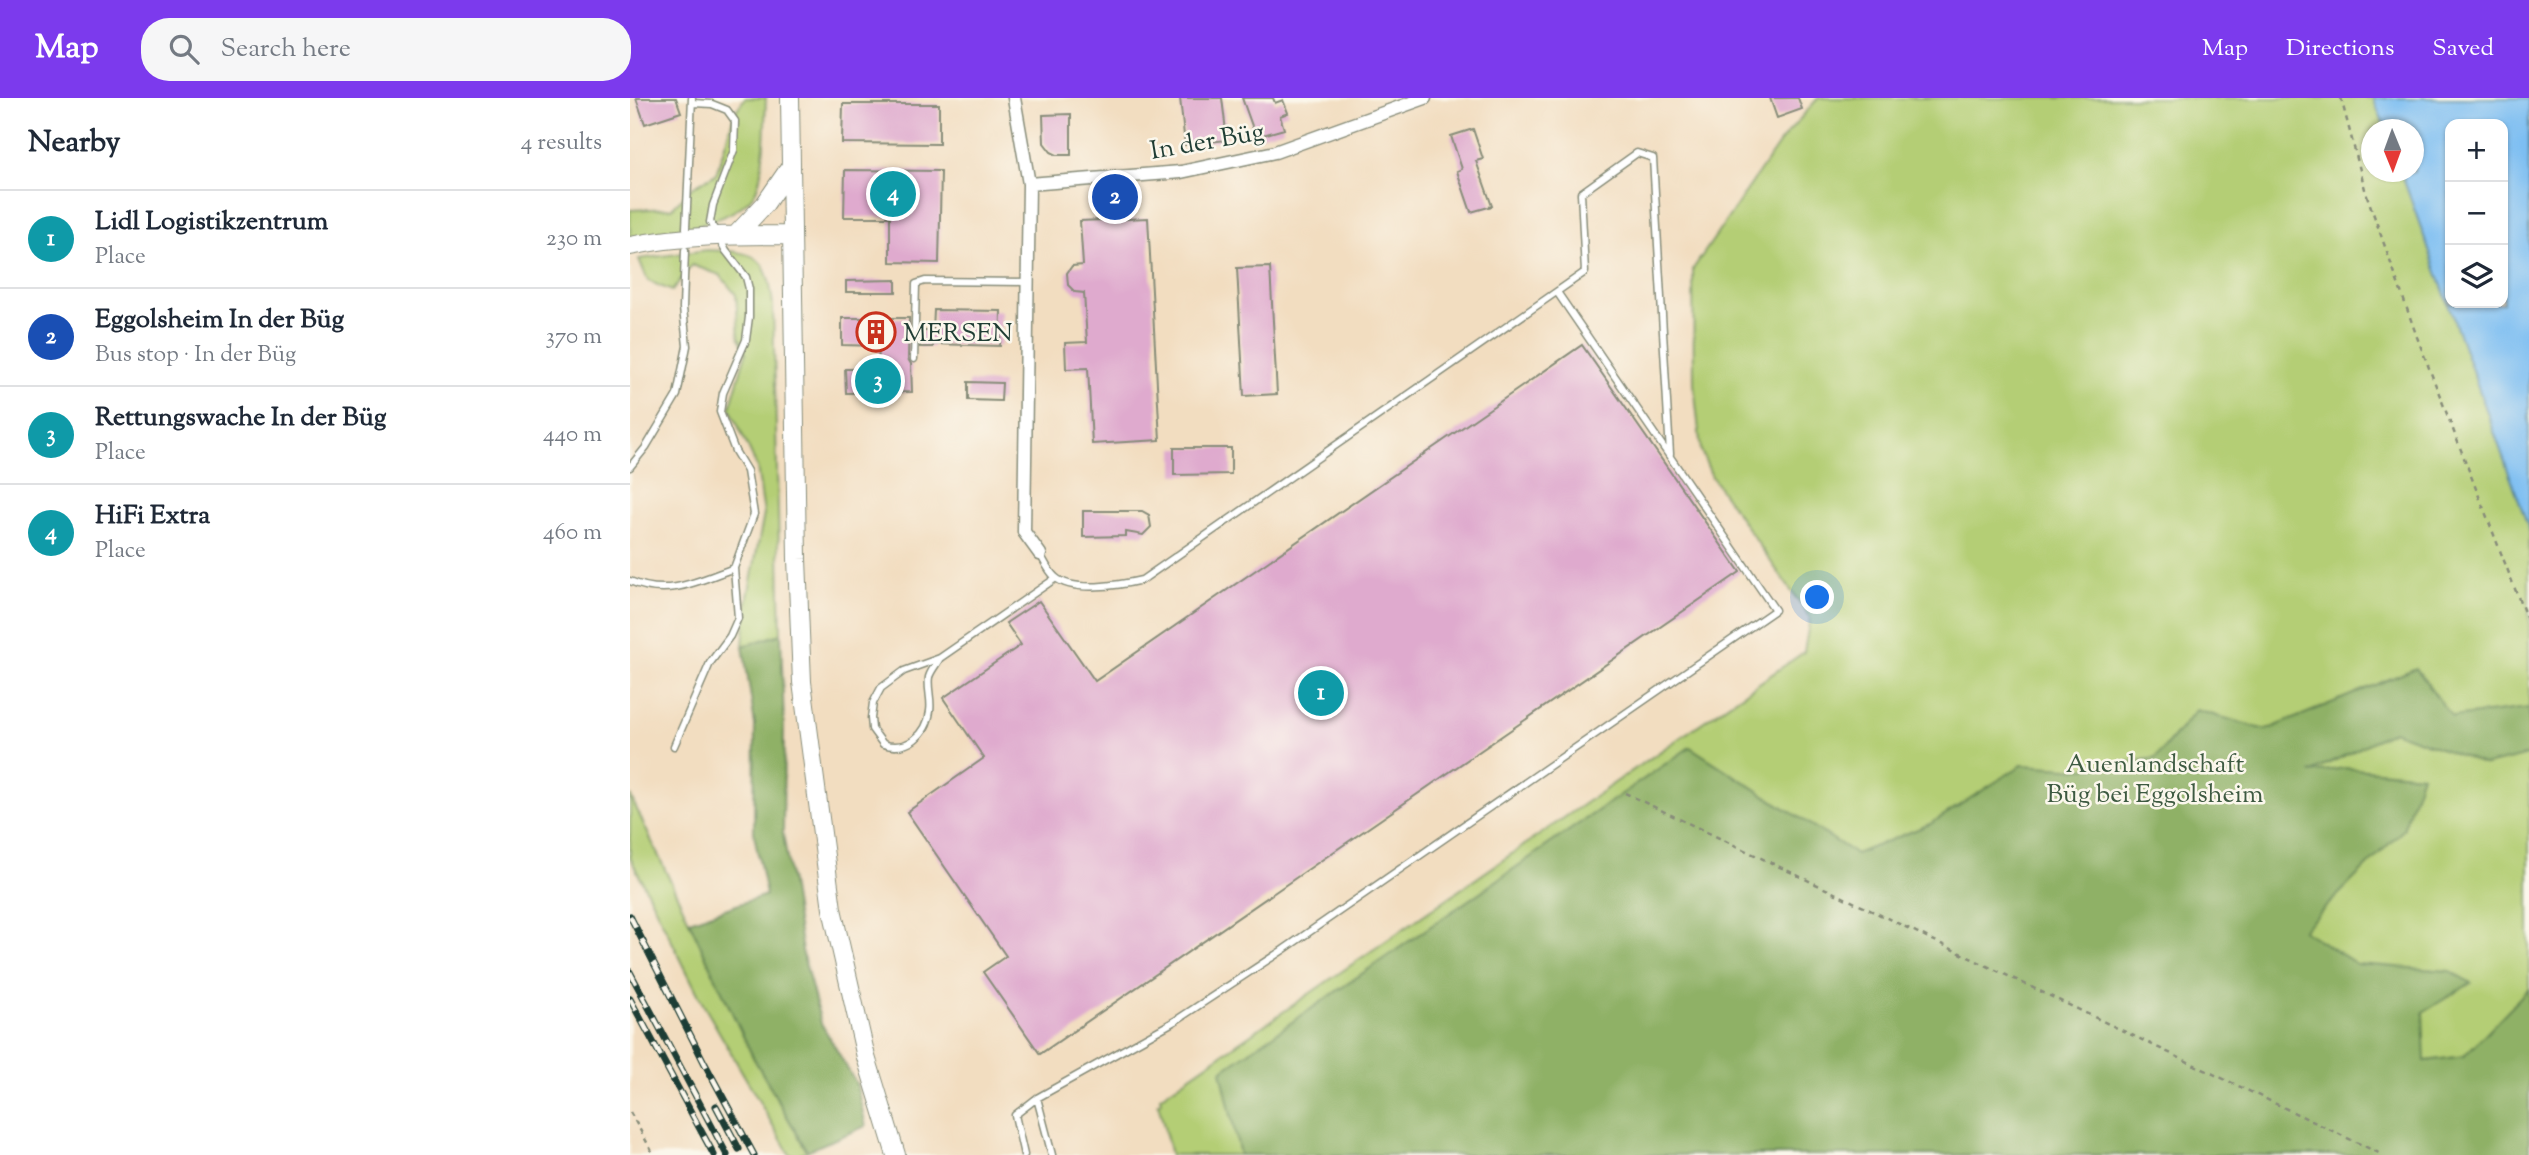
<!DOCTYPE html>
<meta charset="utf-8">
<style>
:root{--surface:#fff;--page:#f6f6f7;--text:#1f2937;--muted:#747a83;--line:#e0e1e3;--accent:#7c3aed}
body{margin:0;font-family:"Sorts Mill Goudy",serif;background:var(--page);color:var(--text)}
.controls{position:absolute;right:21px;top:21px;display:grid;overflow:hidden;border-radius:14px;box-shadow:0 2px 5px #0004}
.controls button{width:63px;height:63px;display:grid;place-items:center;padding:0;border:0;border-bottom:2px solid var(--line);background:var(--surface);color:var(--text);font:35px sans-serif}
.compass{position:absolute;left:1731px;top:21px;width:63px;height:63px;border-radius:50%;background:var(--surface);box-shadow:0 2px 5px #0004;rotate:179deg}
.you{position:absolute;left:1188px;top:500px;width:24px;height:24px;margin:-18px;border:5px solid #fff;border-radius:50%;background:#1a73e8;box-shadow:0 0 0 10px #1a73e833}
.badge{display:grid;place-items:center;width:46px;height:46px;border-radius:50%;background:var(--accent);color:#fff;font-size:23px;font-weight:700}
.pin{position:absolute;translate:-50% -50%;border:4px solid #fff;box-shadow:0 2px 7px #0006}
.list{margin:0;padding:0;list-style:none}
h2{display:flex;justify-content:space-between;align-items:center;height:91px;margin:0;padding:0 28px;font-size:30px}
h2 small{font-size:23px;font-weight:400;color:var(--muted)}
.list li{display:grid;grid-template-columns:46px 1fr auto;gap:21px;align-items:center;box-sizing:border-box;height:98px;padding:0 28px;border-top:2px solid var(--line)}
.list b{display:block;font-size:26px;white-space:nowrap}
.list p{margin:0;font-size:23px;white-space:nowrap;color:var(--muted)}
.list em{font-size:23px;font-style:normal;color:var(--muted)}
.icon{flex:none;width:38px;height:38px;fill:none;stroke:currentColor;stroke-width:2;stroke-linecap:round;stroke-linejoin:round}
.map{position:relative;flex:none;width:1899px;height:1057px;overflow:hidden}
header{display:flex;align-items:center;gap:42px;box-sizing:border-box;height:98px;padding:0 35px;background:var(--accent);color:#fff}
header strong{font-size:33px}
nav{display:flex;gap:38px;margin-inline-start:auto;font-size:24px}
.search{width:490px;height:63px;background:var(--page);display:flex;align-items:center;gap:18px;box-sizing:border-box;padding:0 24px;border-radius:28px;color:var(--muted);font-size:26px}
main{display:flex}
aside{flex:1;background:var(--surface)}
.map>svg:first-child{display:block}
.green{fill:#b4ce74;stroke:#6a8654;stroke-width:2}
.forest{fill:#8fb166;stroke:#57774d;stroke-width:2}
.water{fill:#7dbef2;stroke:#4e7e93;stroke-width:2;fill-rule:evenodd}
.building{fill:#dfaace}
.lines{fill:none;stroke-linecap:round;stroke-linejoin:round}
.lane-casing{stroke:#888d7a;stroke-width:9}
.street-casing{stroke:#888d7a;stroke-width:15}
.secondary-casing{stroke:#888d7a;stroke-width:20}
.path{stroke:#888d7a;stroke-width:2.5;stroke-dasharray:5 5;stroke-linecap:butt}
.lane{stroke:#fff;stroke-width:6}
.street{stroke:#fff;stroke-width:12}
.secondary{stroke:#fff;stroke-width:18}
.rail-casing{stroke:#1f3d34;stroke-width:7}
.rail{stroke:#fbf7ec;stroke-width:4.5;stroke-dasharray:13;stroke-linecap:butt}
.labels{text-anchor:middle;stroke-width:5;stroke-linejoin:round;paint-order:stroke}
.street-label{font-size:26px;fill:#1f3d34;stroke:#fbf7ec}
.poi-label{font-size:26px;fill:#1f3d34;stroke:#fbf7ec;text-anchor:start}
.park-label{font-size:26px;fill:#3d5a41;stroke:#fbf7ec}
</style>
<header>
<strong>Map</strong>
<div class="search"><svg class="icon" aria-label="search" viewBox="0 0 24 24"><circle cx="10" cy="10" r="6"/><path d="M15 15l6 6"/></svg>Search here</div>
<nav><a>Map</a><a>Directions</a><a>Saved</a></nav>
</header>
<main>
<aside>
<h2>Nearby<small>4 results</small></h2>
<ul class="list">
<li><span class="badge" style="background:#0f9aa8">1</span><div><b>Lidl Logistikzentrum</b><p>Place</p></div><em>230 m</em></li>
<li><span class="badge" style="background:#1a4fb4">2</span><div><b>Eggolsheim In der Büg</b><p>Bus stop · In der Büg</p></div><em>370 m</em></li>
<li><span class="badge" style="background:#0f9aa8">3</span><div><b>Rettungswache In der Büg</b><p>Place</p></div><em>440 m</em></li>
<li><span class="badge" style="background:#0f9aa8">4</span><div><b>HiFi Extra</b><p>Place</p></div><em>460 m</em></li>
</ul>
</aside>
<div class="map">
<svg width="1899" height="1057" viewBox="0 0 1899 1057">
<rect width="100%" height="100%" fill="#fbf7ec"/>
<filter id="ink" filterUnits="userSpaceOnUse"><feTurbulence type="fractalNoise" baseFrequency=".0143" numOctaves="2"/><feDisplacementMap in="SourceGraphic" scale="14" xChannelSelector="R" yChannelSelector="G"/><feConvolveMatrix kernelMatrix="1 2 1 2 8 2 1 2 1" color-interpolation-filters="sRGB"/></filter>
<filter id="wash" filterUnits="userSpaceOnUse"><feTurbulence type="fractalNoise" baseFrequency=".00686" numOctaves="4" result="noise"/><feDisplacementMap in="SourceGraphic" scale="28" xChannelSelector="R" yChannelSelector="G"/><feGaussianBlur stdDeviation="1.57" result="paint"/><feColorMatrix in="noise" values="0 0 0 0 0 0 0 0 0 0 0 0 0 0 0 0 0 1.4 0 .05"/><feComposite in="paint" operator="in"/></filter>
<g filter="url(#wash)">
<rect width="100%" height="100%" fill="#f2ddc0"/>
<!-- green -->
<path class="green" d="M 115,0 L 136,0 C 135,21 135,80 124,96 C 102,127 36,134 0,142 L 0,112 L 42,110 L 64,88 L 86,76 L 105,14 Z
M 1188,0 L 1743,0 L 1756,31 L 1742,32 L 1742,74 L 1771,74 L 1899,431 L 1899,1057 L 541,1057 L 528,1005 L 531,1004 L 530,999 L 1174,554 L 1180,520 L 1082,379 L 1071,353 L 1064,286 L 1063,171 L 1150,44 Z
M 77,152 C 126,154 137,155 143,207 L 151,536 L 113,548 L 117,504 L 134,416 L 127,369 L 100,310 L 116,255 L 109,239 L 106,197 L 90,177 L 62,167 L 42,193 L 18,183 L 9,161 Z
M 0,697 L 123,959 L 177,1053 L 168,1057 L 160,1057 L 73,906 L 0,759 Z"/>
<!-- forest -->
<path class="forest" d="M 151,536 L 154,628 L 153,735 L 172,853 L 191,925 L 226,985 L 236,1028 L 177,1053 L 123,959 L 59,823 L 136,797 L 124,736 L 125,627 L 113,548 Z
M 1786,570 L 1822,619 L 1899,610 L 1899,657 L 1856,667 L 1763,633 L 1680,675 L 1715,670 L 1792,677 L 1773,732 L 1673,832 L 1727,866 L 1820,873 L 1841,885 L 1793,914 L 1795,963 L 1834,958 L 1899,890 L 1899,1057 L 610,1057 L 591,973 L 1060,649 L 1226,756 L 1300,726 L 1392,667 L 1452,671 L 1526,660 L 1566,612 L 1636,632 Z"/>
<!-- water -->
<path class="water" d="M 1743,0 L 1899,0 L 1899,431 L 1771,74 L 1784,74 L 1784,32 L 1756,31 ZM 1820,26 L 1873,26 L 1873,205 L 1820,205 Z"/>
<g id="blocks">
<!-- building -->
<path class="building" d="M 6,0 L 46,0 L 51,14 L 15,26 Z
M 550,0 L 592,0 L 597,42 L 555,47 Z
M 612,0 L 643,0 L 645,5 L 653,2 L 658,15 L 650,18 L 654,31 L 626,39 Z
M 1140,0 L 1168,0 L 1172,11 L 1147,20 Z
M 213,6 L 309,6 L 309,46 L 212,45 Z
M 441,16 L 441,57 L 427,57 L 421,54 L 414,45 L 413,17 Z
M 843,31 L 853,61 L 846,63 L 862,108 L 841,114 L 827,73 L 832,71 L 821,38 Z
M 215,72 L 311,73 L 309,165 L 260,164 L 260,119 L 214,119 Z
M 518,120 L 530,342 L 462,346 L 458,270 L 436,271 L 435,245 L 457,244 L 454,195 L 445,194 L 438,187 L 437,175 L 442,168 L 453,167 L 450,123 Z
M 640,169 L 647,296 L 614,298 L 607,170 Z
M 266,182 L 266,194 L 216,194 L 216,183 Z
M 304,212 L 371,213 L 370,248 L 303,246 L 303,249 L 290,249 L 290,233 L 303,233 Z
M 212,220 L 279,220 L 278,261 L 281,266 L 282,294 L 216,295 L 215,271 L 248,271 L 249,248 L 212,247 Z
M 952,247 L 1110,474 L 410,956 L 353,874 L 376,858 L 277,714 L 354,660 L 313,600 L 391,547 L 376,525 L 409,503 L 465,583 Z
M 338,284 L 372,285 L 371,303 L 338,302 Z
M 544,350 L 601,350 L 601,376 L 544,377 Z
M 453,413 L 512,413 L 519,417 L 521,429 L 513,437 L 496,434 L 496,438 L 453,439 Z"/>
</g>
</g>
<g filter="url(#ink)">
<use href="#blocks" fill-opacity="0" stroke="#888d7a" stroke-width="2"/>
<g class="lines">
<!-- lane casing -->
<g class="lane-casing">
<path id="lane" d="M 56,130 L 62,0
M 284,261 L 286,186 L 295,183 L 397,184
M 0,369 L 16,349 L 47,297 L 57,248 L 53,210 L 55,152
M 410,456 C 414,463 419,474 425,479 C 442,495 491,487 512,482 L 955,174 L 951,95 L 1007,55 L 1023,60 L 1040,356
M 0,483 C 38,500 68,483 104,470
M 310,560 C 307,566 301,572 299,579 C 297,590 302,602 300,613 C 297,637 277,654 253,646 L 242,631 L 241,620 L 243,605 L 251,590 L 274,573 L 310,560 L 426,480
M 44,648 L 80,565 L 100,538 L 108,520 L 104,470 L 124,416 L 117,373 L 105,353 L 90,314 L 93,295 L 116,242 L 119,219 L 119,191 L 116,179 L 96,153 L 80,124 L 83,107 L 104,52 L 105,23 L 97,12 L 82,6 L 63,5
M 407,1000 L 422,1057
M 394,1057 L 385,1017 L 407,1000 L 545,923 L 653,852 L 1145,512 L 927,194"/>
</g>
<!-- street casing -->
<g class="street-casing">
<path id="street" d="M 384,0 L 399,86 L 394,434 L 410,456
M 399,86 L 551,74 L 645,54 L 795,0"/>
</g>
<!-- secondary casing -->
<g class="secondary-casing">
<path id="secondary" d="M 160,0 L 167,461 L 172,584 L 202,811 L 236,959 L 266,1057
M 106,137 L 135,106 L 161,68
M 0,148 C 53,137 107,137 162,137"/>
</g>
<!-- path -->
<path class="path" d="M 1711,0 L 1736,95 L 1787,239 L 1899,527
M 995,695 L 1753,1057
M 0,1014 L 24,1057"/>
<!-- lane -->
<use href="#lane" class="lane"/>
<!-- street -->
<use href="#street" class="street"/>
<!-- secondary -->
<use href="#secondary" class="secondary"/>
<!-- rail casing -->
<g class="rail-casing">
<path id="rail" d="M 0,818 L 75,966 L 124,1057
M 0,874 L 97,1057
M 0,901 L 84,1057
M 86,1008 L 109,1051"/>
</g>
<!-- rail -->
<use href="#rail" class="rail"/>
</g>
</g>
<!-- icons -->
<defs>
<g id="building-ring" transform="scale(2.0125)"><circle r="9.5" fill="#fbf7ec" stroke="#c8321e" stroke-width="1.5"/><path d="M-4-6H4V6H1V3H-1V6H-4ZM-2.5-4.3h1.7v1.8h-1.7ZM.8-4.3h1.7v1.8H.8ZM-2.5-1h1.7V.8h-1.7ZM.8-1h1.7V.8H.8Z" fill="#c8321e"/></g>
</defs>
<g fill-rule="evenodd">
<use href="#building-ring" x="246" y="234"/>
</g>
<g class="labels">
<!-- street labels -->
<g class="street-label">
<text transform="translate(577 42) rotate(-10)" y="9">In der Büg</text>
</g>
<!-- poi labels -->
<g class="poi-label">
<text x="273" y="243">MERSEN</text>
</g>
<!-- park labels -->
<g class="park-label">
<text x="1525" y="674">Auenlandschaft<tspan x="1525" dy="30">Büg bei Eggolsheim</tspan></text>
</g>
</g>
</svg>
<div class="controls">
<button>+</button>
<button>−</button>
<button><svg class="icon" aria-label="layers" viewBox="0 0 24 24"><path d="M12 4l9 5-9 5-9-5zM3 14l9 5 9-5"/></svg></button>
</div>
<svg class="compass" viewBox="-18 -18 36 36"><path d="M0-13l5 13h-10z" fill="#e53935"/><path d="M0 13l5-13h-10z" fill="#747a83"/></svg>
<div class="you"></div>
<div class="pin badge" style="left:691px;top:595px;background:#0f9aa8">1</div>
<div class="pin badge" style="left:485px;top:99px;background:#1a4fb4">2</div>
<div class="pin badge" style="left:248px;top:283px;background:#0f9aa8">3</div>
<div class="pin badge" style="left:263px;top:96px;background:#0f9aa8">4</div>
</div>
</main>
